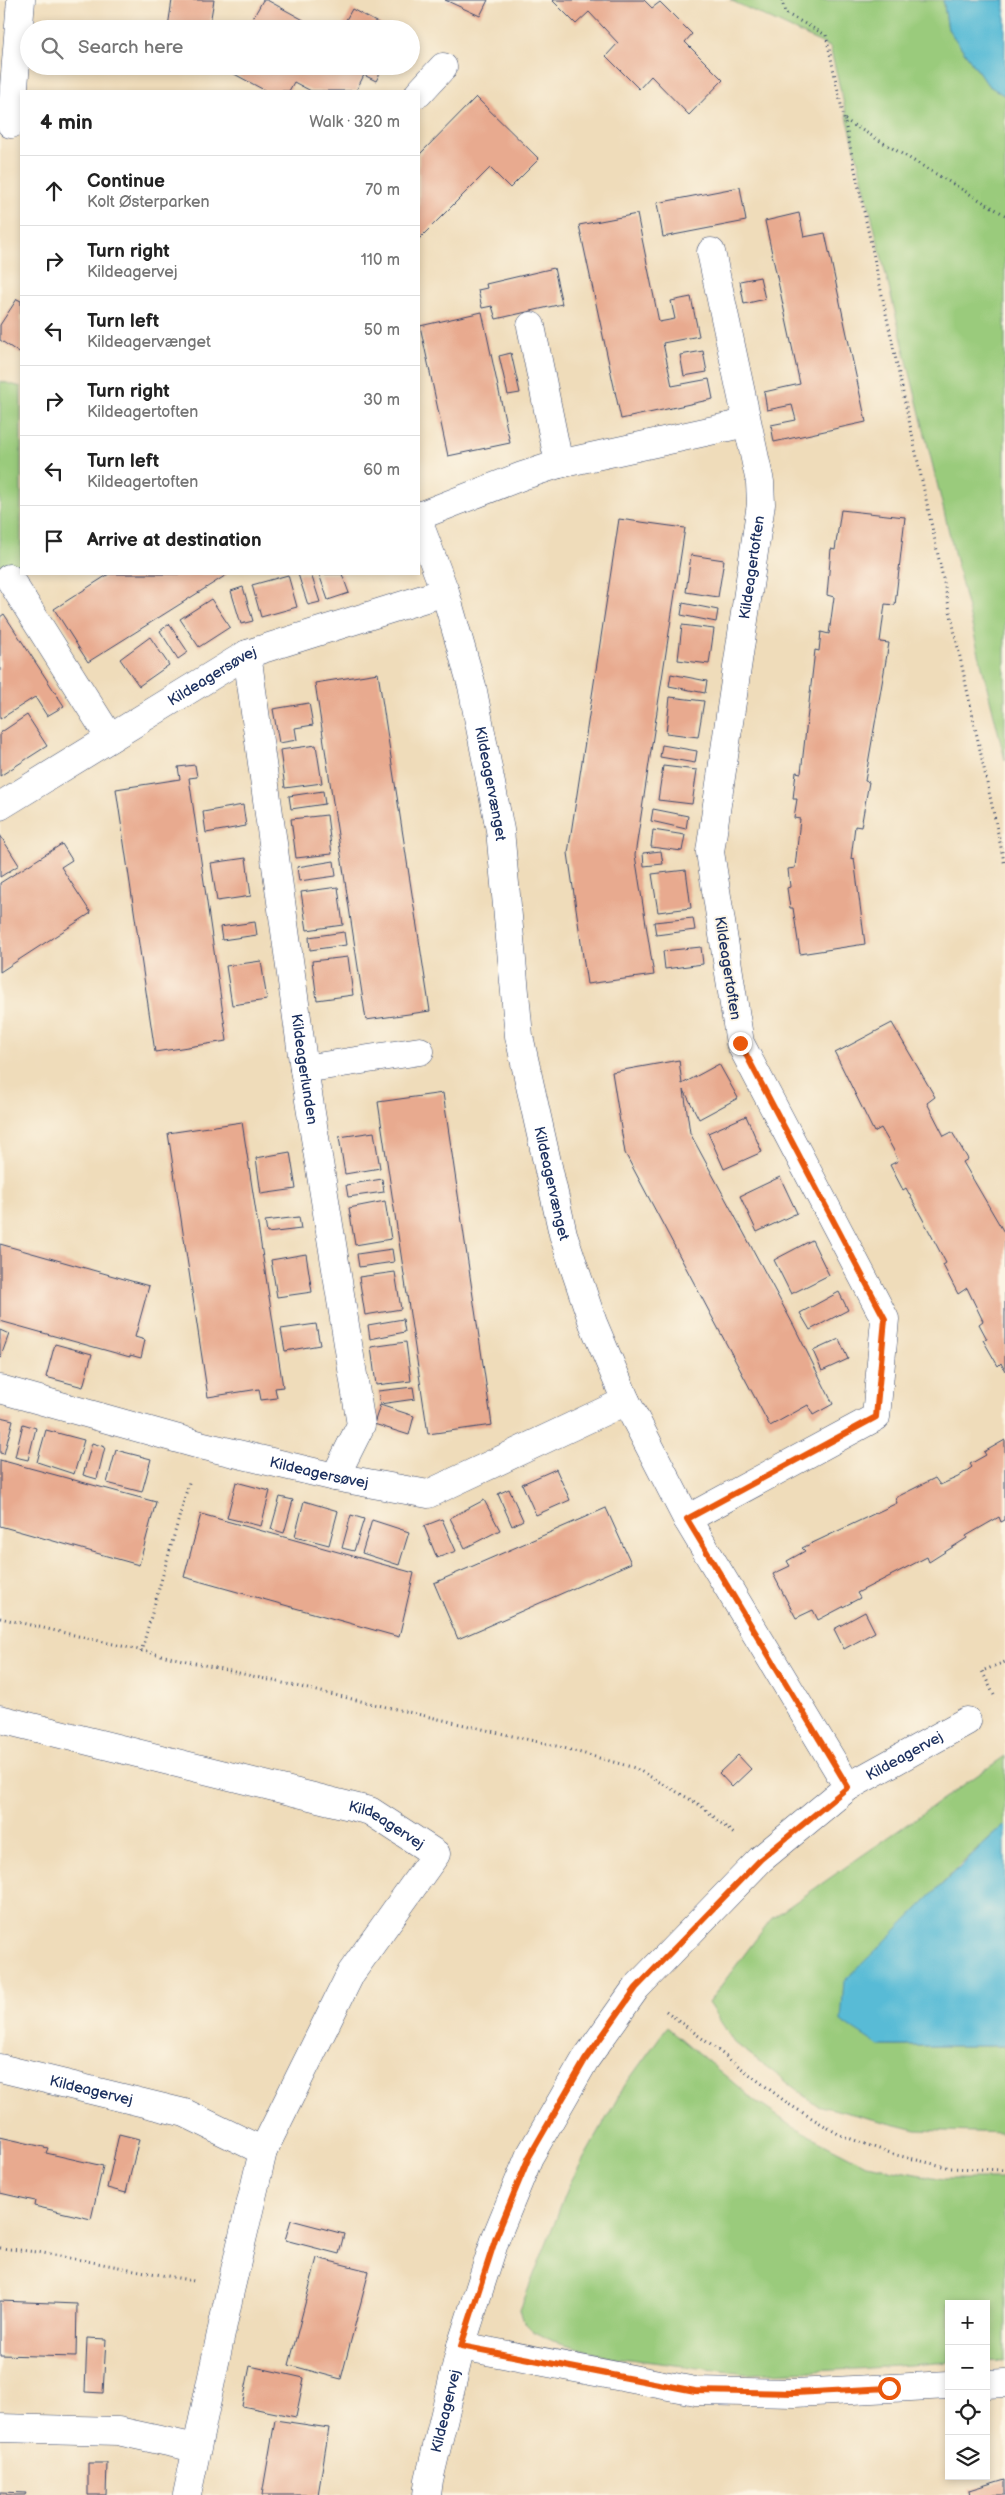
<!DOCTYPE html>
<meta charset="utf-8">
<style>
:root{--surface:#fff;--page:#f6f6f6;--text:#222;--muted:#767676;--line:#e0e0e0}
body{margin:0;font-family:"Balsamiq Sans",sans-serif;background:var(--page);color:var(--text)}
.controls{position:absolute;right:15px;bottom:15px;display:grid;overflow:hidden;border-radius:0px;box-shadow:0 2px 8px #0003}
.controls button{width:45px;height:45px;display:grid;place-items:center;padding:0;border:0;border-bottom:1px solid var(--line);background:var(--surface);color:var(--text);font:25px sans-serif}
.stop{position:absolute;width:15px;height:15px;margin:-11px;border:4px solid #ea580c;border-radius:50%;background:#fff}
.stop.end{background:#ea580c;border-color:#fff;box-shadow:0 1px 5px #0008}
.list{margin:0;padding:0;list-style:none}
h2{display:flex;justify-content:space-between;align-items:center;height:65px;margin:0;padding:0 20px;font-size:21px}
h2 small{font-size:16px;font-weight:400;color:var(--muted)}
.list li{display:grid;grid-template-columns:32px 1fr auto;gap:15px;align-items:center;box-sizing:border-box;height:70px;padding:0 20px;border-top:1px solid var(--line)}
.list b{display:block;font-size:19px;white-space:nowrap}
.list p{margin:0;font-size:16px;white-space:nowrap;color:var(--muted)}
.list em{font-size:16px;font-style:normal;color:var(--muted)}
.icon{flex:none;width:28px;height:28px;fill:none;stroke:currentColor;stroke-width:2;stroke-linecap:round;stroke-linejoin:round}
.map{position:relative;flex:none;width:1005px;height:2495px;overflow:hidden}
.search{position:absolute;background:var(--surface);box-shadow:0 2px 8px #0003;left:20px;top:20px;width:400px;height:55px;display:flex;align-items:center;gap:12px;box-sizing:border-box;padding:0 18px;border-radius:28px;color:var(--muted);font-size:19px}
.panel{position:absolute;background:var(--surface);box-shadow:0 2px 8px #0003;left:20px;top:90px;width:400px;height:485px;border-radius:0px}
.map>svg:first-child{display:block}
.green{fill:#9acb7b;stroke:#5a7d6c}
.water{fill:#58bbd6;stroke:#3a759a}
.building{fill:#e8aa8f}
.lines{fill:none;stroke-linecap:round;stroke-linejoin:round}
.minor-casing{stroke:#3b496c;stroke-width:29}
.path{stroke:#3b496c;stroke-width:3;stroke-dasharray:1 4;stroke-linecap:butt}
.minor{stroke:#fff;stroke-width:28}
.route{stroke:#ea580c;stroke-width:6}
.labels{text-anchor:middle;stroke-width:4;stroke-linejoin:round;paint-order:stroke}
.street-label{font-size:15px;fill:#1b2f5e;stroke:#fcf5e5}
</style>
<div class="map">
<svg width="1005" height="2495" viewBox="0 0 1005 2495">
<rect width="100%" height="100%" fill="#fcf5e5"/>
<filter id="ink" filterUnits="userSpaceOnUse"><feTurbulence type="fractalNoise" baseFrequency=".02" numOctaves="2"/><feDisplacementMap in="SourceGraphic" scale="10" xChannelSelector="R" yChannelSelector="G"/><feConvolveMatrix kernelMatrix="1 2 1 2 8 2 1 2 1" color-interpolation-filters="sRGB"/></filter>
<filter id="wash" filterUnits="userSpaceOnUse"><feTurbulence type="fractalNoise" baseFrequency=".0096" numOctaves="4" result="noise"/><feDisplacementMap in="SourceGraphic" scale="20" xChannelSelector="R" yChannelSelector="G"/><feGaussianBlur stdDeviation="1.12" result="paint"/><feColorMatrix in="noise" values="0 0 0 0 0 0 0 0 0 0 0 0 0 0 0 0 0 1.4 0 .05"/><feComposite in="paint" operator="in"/></filter>
<g filter="url(#wash)">
<rect width="100%" height="100%" fill="#efdcba"/>
<!-- green -->
<path class="green" d="M 730,0 L 943,0 L 948,29 L 988,85 L 1005,96 L 1005,760 L 830,47 Z
M 0,381 L 21,387 L 21,566 L 0,580 Z
M 1005,1756 L 1005,1825 L 961,1864 L 906,1922 L 879,2046 L 1005,2046 L 1005,2133 L 916,2130 L 817,2105 L 735,2043 L 708,2003 L 771,1919 Z
M 667,2027 L 754,2100 L 795,2128 L 866,2165 L 944,2179 L 1005,2179 L 1005,2361 L 986,2360 L 986,2304 L 949,2304 L 949,2362 L 856,2369 L 746,2374 L 613,2357 L 553,2341 L 533,2331 L 524,2322 L 520,2310 L 570,2183 L 625,2085 Z"/>
<!-- water -->
<path class="water" d="M 943,0 L 1005,0 L 1005,96 L 988,85 L 948,29 Z
M 1005,1825 L 1005,2046 L 879,2046 L 841,2021 L 844,1981 C 898,1930 949,1875 1005,1825 Z"/>
<g id="blocks">
<!-- building -->
<path class="building" d="M 172,0 L 214,0 L 209,29 L 168,27 Z
M 263,0 L 267,0 L 320,29 L 247,29 Z
M 445,0 L 488,0 L 480,16 Z
M 552,0 L 644,0 L 652,8 L 660,2 L 692,34 L 685,42 L 723,80 L 689,115 L 651,76 L 639,89 L 606,56 L 618,43 L 589,12 L 576,24 Z
M 352,9 L 389,29 L 341,29 Z
M 227,66 L 384,66 L 376,81 L 364,75 L 356,91 L 311,91 L 294,82 L 289,91 L 266,91 L 225,69 Z
M 476,97 L 539,159 L 510,188 L 490,168 L 419,239 L 419,155 Z
M 740,187 L 746,221 L 663,237 L 657,203 Z
M 799,213 L 804,237 L 825,233 L 866,422 L 774,442 L 771,425 L 796,420 L 792,405 L 767,410 L 764,392 L 800,384 L 765,221 Z
M 637,214 L 659,322 L 675,319 L 671,301 L 691,297 L 699,336 L 663,343 L 672,386 L 709,379 L 713,399 L 621,419 L 579,225 Z
M 554,268 L 562,304 L 496,319 L 492,306 L 482,308 L 478,290 L 487,288 L 486,284 Z
M 760,277 L 765,299 L 744,304 L 740,281 Z
M 17,299 L 21,301 L 21,354 L 0,340 L 0,325 Z
M 482,312 L 510,443 L 448,456 L 420,326 Z
M 703,351 L 707,372 L 684,376 L 680,355 Z
M 511,353 L 520,393 L 508,395 L 499,356 Z
M 841,510 L 905,517 L 895,605 L 885,604 L 880,642 L 889,643 L 865,781 L 869,782 L 861,827 L 855,826 L 851,859 L 854,858 L 865,944 L 800,954 L 793,908 L 790,908 L 787,888 L 790,887 L 788,869 L 795,868 L 800,819 L 794,818 L 797,799 L 793,799 L 796,772 L 801,773 L 815,650 L 819,651 L 821,632 L 829,634 L 834,597 L 827,595 L 831,549 L 835,550 Z
M 619,519 L 685,528 L 635,855 L 654,975 L 587,984 L 568,853 Z
M 691,555 L 724,560 L 718,597 L 686,592 Z
M 109,574 L 228,574 L 88,662 L 54,609 Z
M 298,574 L 311,574 L 320,602 L 308,605 Z
M 319,574 L 342,574 L 349,593 L 328,600 Z
M 288,575 L 297,607 L 261,617 L 252,585 Z
M 243,587 L 253,621 L 241,624 L 231,591 Z
M 211,599 L 230,627 L 199,647 L 180,619 Z
M 683,603 L 718,610 L 716,622 L 681,615 Z
M 4,614 L 64,706 L 47,716 L 35,697 L 0,719 L 0,617 Z
M 169,624 L 188,652 L 178,659 L 160,631 Z
M 682,625 L 714,629 L 709,664 L 678,660 Z
M 150,637 L 169,665 L 139,686 L 120,659 Z
M 378,673 L 430,1011 L 366,1020 L 315,683 Z
M 671,674 L 707,681 L 705,693 L 669,686 Z
M 670,697 L 704,701 L 698,737 L 666,733 Z
M 309,703 L 313,725 L 295,728 L 297,740 L 279,743 L 273,709 Z
M 27,715 L 47,746 L 0,776 L 0,733 Z
M 316,745 L 322,783 L 285,788 L 280,750 Z
M 662,745 L 697,751 L 695,763 L 660,757 Z
M 195,765 L 197,777 L 189,778 L 227,1041 L 155,1052 L 116,789 L 180,779 L 178,767 Z
M 663,766 L 697,770 L 692,804 L 658,800 Z
M 323,791 L 325,804 L 291,809 L 289,796 Z
M 243,805 L 246,826 L 206,833 L 203,812 Z
M 653,809 L 688,816 L 686,829 L 651,821 Z
M 327,815 L 332,854 L 296,858 L 291,819 Z
M 653,830 L 685,835 L 682,851 L 651,847 Z
M 0,835 L 19,865 L 0,877 Z
M 62,844 L 72,860 L 61,867 L 91,913 L 0,972 L 0,883 Z
M 661,851 L 663,864 L 644,866 L 643,853 Z
M 246,858 L 251,896 L 217,901 L 211,863 Z
M 334,861 L 336,876 L 299,881 L 297,867 Z
M 686,870 L 691,908 L 658,912 L 652,874 Z
M 338,887 L 343,925 L 307,930 L 301,892 Z
M 693,918 L 695,930 L 656,935 L 654,922 Z
M 255,922 L 257,935 L 222,940 L 220,927 Z
M 344,932 L 346,945 L 310,950 L 309,937 Z
M 701,947 L 703,964 L 665,969 L 663,951 Z
M 348,957 L 353,995 L 317,1000 L 312,961 Z
M 261,961 L 267,1000 L 232,1005 L 226,966 Z
M 892,1023 L 935,1097 L 927,1103 L 944,1136 L 952,1132 L 968,1159 L 963,1162 L 1005,1234 L 1005,1371 L 1001,1363 L 998,1366 L 983,1340 L 987,1339 L 979,1324 L 983,1321 L 967,1288 L 958,1294 L 943,1265 L 946,1263 L 929,1231 L 906,1188 L 903,1190 L 890,1165 L 898,1161 L 893,1149 L 881,1128 L 874,1132 L 835,1053 Z
M 679,1060 L 682,1084 L 719,1064 L 738,1098 L 699,1119 L 684,1090 L 690,1133 L 794,1326 L 833,1404 L 813,1415 L 808,1405 L 770,1426 L 625,1153 L 612,1072 Z
M 443,1093 L 492,1425 L 428,1434 L 378,1102 Z
M 746,1116 L 762,1152 L 724,1169 L 708,1133 Z
M 242,1122 L 283,1387 L 275,1388 L 277,1398 L 261,1400 L 259,1389 L 208,1397 L 168,1133 Z
M 374,1132 L 380,1168 L 345,1174 L 339,1137 Z
M 290,1152 L 296,1189 L 261,1194 L 256,1158 Z
M 780,1177 L 797,1213 L 757,1232 L 740,1196 Z
M 382,1179 L 384,1192 L 348,1197 L 346,1185 Z
M 385,1201 L 391,1239 L 355,1245 L 349,1208 Z
M 299,1217 L 301,1229 L 267,1233 L 265,1221 Z
M 812,1240 L 829,1275 L 791,1294 L 774,1260 Z
M 0,1244 L 149,1286 L 135,1337 L 145,1340 L 141,1358 L 130,1355 L 130,1357 L 0,1321 Z
M 392,1249 L 394,1262 L 359,1267 L 357,1254 Z
M 306,1254 L 312,1292 L 277,1297 L 271,1260 Z
M 395,1272 L 401,1309 L 365,1315 L 359,1277 Z
M 839,1292 L 848,1310 L 810,1330 L 800,1313 Z
M 403,1319 L 405,1332 L 370,1339 L 368,1325 Z
M 316,1324 L 320,1345 L 285,1351 L 281,1329 Z
M 0,1330 L 9,1334 L 0,1359 Z
M 839,1339 L 848,1359 L 822,1371 L 813,1351 Z
M 406,1342 L 411,1381 L 376,1385 L 371,1347 Z
M 55,1344 L 92,1354 L 83,1387 L 46,1377 Z
M 413,1387 L 415,1399 L 380,1404 L 378,1391 Z
M 380,1405 L 414,1416 L 409,1435 L 374,1424 Z
M 0,1417 L 13,1420 L 4,1454 L 0,1453 Z
M 23,1424 L 36,1428 L 28,1460 L 15,1457 Z
M 46,1430 L 84,1440 L 74,1474 L 37,1462 Z
M 1005,1440 L 1005,1520 L 1001,1522 L 999,1517 L 966,1536 L 967,1538 L 929,1562 L 927,1557 L 857,1593 L 860,1598 L 818,1620 L 813,1610 L 796,1618 L 773,1574 L 790,1566 L 787,1561 L 805,1551 L 802,1548 L 897,1503 L 895,1498 L 935,1478 L 940,1485 L 958,1477 L 972,1467 L 970,1464 L 986,1455 L 984,1452 Z
M 92,1443 L 105,1447 L 97,1479 L 83,1475 Z
M 116,1450 L 151,1459 L 142,1492 L 107,1483 Z
M 0,1460 L 156,1502 L 139,1565 L 0,1526 Z
M 556,1469 L 570,1500 L 536,1515 L 522,1484 Z
M 236,1482 L 270,1491 L 261,1526 L 227,1518 Z
M 509,1489 L 523,1520 L 512,1526 L 498,1494 Z
M 280,1497 L 293,1500 L 284,1533 L 271,1529 Z
M 484,1500 L 500,1530 L 465,1548 L 450,1518 Z
M 304,1501 L 338,1511 L 329,1545 L 295,1536 Z
M 606,1508 L 631,1563 L 458,1639 L 434,1583 Z
M 201,1514 L 414,1573 L 399,1637 L 184,1577 Z
M 351,1515 L 364,1519 L 354,1551 L 342,1548 Z
M 442,1519 L 456,1551 L 437,1558 L 424,1526 Z
M 372,1520 L 409,1532 L 399,1565 L 362,1553 Z
M 865,1612 L 875,1632 L 844,1649 L 834,1629 Z
M 738,1755 L 751,1769 L 732,1787 L 719,1773 Z
M 119,2134 L 139,2139 L 126,2193 L 107,2188 Z
M 0,2137 L 48,2148 L 46,2153 L 103,2166 L 91,2219 L 34,2206 L 35,2201 L 0,2193 Z
M 291,2220 L 344,2234 L 339,2254 L 285,2240 Z
M 317,2258 L 369,2271 L 341,2379 L 289,2365 Z
M 0,2301 L 77,2304 L 76,2357 L 0,2355 Z
M 87,2338 L 106,2339 L 103,2393 L 85,2392 Z
M 250,2366 L 304,2378 L 296,2417 L 242,2406 Z
M 275,2420 L 329,2428 L 318,2495 L 262,2495 Z
M 88,2463 L 107,2463 L 106,2495 L 88,2495 Z
M 1005,2479 L 1005,2495 L 970,2495 L 969,2490 Z
M 0,2492 L 26,2493 L 25,2495 L 0,2495 Z"/>
</g>
</g>
<g filter="url(#ink)">
<use href="#blocks" fill-opacity="0" stroke="#3b496c" stroke-width="1"/>
<g class="lines">
<!-- minor casing -->
<g class="minor-casing">
<g id="minor">
<path d="M 419,93 L 443,67"/>
<path d="M 11,124 L 21,0"/>
<path d="M 531,326 L 559,464"/>
<path d="M 419,516 L 522,476 L 559,464 L 746,423"/>
<path id="s1" d="M 419,523 L 445,592 L 472,686 L 500,830 L 519,1036 L 563,1234 L 593,1323 L 626,1401 L 687,1519 L 848,1787"/>
<path d="M 9,578 L 110,738"/>
<path id="s2" d="M 247,654 L 304,1069 L 361,1425 L 335,1477"/>
<path id="s3" d="M 0,806 L 247,654 L 445,592"/>
<path d="M 304,1069 L 420,1051"/>
<path id="s4" d="M 0,1389 L 200,1445 L 335,1477 L 428,1494 L 626,1401"/>
<path id="s5" d="M 687,1519 L 876,1417 L 885,1319 L 740,1043 L 710,852 L 761,504 L 760,482 L 711,252"/>
<path id="s6" d="M 0,1719 L 370,1811 L 436,1854 L 351,1973 L 263,2151 L 230,2291 L 187,2495"/>
<path id="s7" d="M 0,2068 L 185,2113 L 263,2151"/>
<path d="M 461,2346 L 695,2391 L 795,2393 L 949,2385"/>
<path d="M 986,2384 L 1005,2383"/>
<path d="M 0,2428 L 118,2431 L 196,2448"/>
<path id="s8" d="M 427,2495 L 429,2480 L 461,2346 L 496,2237 L 529,2157 L 585,2060 L 636,1988 L 761,1859 L 848,1787 L 967,1721"/>
</g>
</g>
<!-- path -->
<path class="path" d="M 782,0 L 785,13 L 826,35 L 1005,866
M 845,120 L 1005,215
M 0,1618 L 556,1746 L 635,1768 L 700,1805 L 735,1835
M 141,1652 L 190,1479
M 994,1695 L 982,1671 L 1005,1662
M 666,2011 L 790,2105 L 840,2135 L 896,2155 L 951,2168 L 1005,2170
M 0,2248 L 38,2252 L 194,2281"/>
<!-- minor -->
<use href="#minor" class="minor"/>
</g>
</g>
<g class="lines" filter="url(#ink)">
<!-- route -->
<path class="route" d="M 740,1043 L 885,1319 L 876,1417 L 687,1519 L 848,1787 L 761,1859 L 636,1988 L 585,2060 L 529,2157 L 496,2237 L 461,2346 L 695,2391 L 795,2393 L 889,2388"/>
</g>
<g class="labels">
<!-- street labels -->
<g class="street-label">
<text dy="5" stroke="none"><textPath href="#s5" startOffset="1106">Kildeagertoften</textPath></text>
<text dy="5" stroke="none"><textPath href="#s3" startOffset="249">Kildeagersøvej</textPath></text>
<text dy="5" stroke="none"><textPath href="#s1" startOffset="271">Kildeagervænget</textPath></text>
<text transform="translate(728 968) rotate(81)" y="5">Kildeagertoften</text>
<text dy="5" stroke="none"><textPath href="#s2" startOffset="419">Kildeagerlunden</textPath></text>
<text dy="5" stroke="none"><textPath href="#s1" startOffset="676">Kildeagervænget</textPath></text>
<text dy="5" stroke="none"><textPath href="#s4" startOffset="330">Kildeagersøvej</textPath></text>
<text dy="5" stroke="none"><textPath href="#s8" startOffset="911">Kildeagervej</textPath></text>
<text dy="5" stroke="none"><textPath href="#s6" startOffset="402">Kildeagervej</textPath></text>
<text dy="5" stroke="none"><textPath href="#s7" startOffset="94">Kildeagervej</textPath></text>
<text dy="5" stroke="none"><textPath href="#s8" startOffset="86">Kildeagervej</textPath></text>
</g>
</g>
</svg>
<div class="controls">
<button>+</button>
<button>−</button>
<button><svg class="icon" aria-label="locate" viewBox="0 0 24 24"><circle cx="12" cy="12" r="6"/><path d="M12 2v4M12 18v4M2 12h4M18 12h4"/></svg></button>
<button><svg class="icon" aria-label="layers" viewBox="0 0 24 24"><path d="M12 4l9 5-9 5-9-5zM3 14l9 5 9-5"/></svg></button>
</div>
<div class="stop" style="left:889px;top:2388px"></div>
<div class="stop end" style="left:740px;top:1043px"></div>
<div class="search"><svg class="icon" aria-label="search" viewBox="0 0 24 24"><circle cx="10" cy="10" r="6"/><path d="M15 15l6 6"/></svg>Search here</div>
<section class="panel">
<h2>4 min<small>Walk · 320 m</small></h2>
<ul class="list">
<li><svg class="icon" aria-label="ahead" viewBox="0 0 24 24"><path d="M12 20V5M6 11l6-6 6 6"/></svg><div><b>Continue</b><p>Kolt Østerparken</p></div><em>70 m</em></li>
<li><svg class="icon" aria-label="right" viewBox="0 0 24 24"><path d="M7 20v-9h11M14 6l5 5-5 5"/></svg><div><b>Turn right</b><p>Kildeagervej</p></div><em>110 m</em></li>
<li><svg class="icon" aria-label="left" viewBox="0 0 24 24"><path d="M17 20v-9H6M10 6l-5 5 5 5"/></svg><div><b>Turn left</b><p>Kildeagervænget</p></div><em>50 m</em></li>
<li><svg class="icon" aria-label="right" viewBox="0 0 24 24"><path d="M7 20v-9h11M14 6l5 5-5 5"/></svg><div><b>Turn right</b><p>Kildeagertoften</p></div><em>30 m</em></li>
<li><svg class="icon" aria-label="left" viewBox="0 0 24 24"><path d="M17 20v-9H6M10 6l-5 5 5 5"/></svg><div><b>Turn left</b><p>Kildeagertoften</p></div><em>60 m</em></li>
<li><svg class="icon" aria-label="arrive" viewBox="0 0 24 24"><path d="M6 21V4h12l-3 4 3 4H6"/></svg><div><b>Arrive at destination</b></div></li>
</ul>
</section>
</div>
